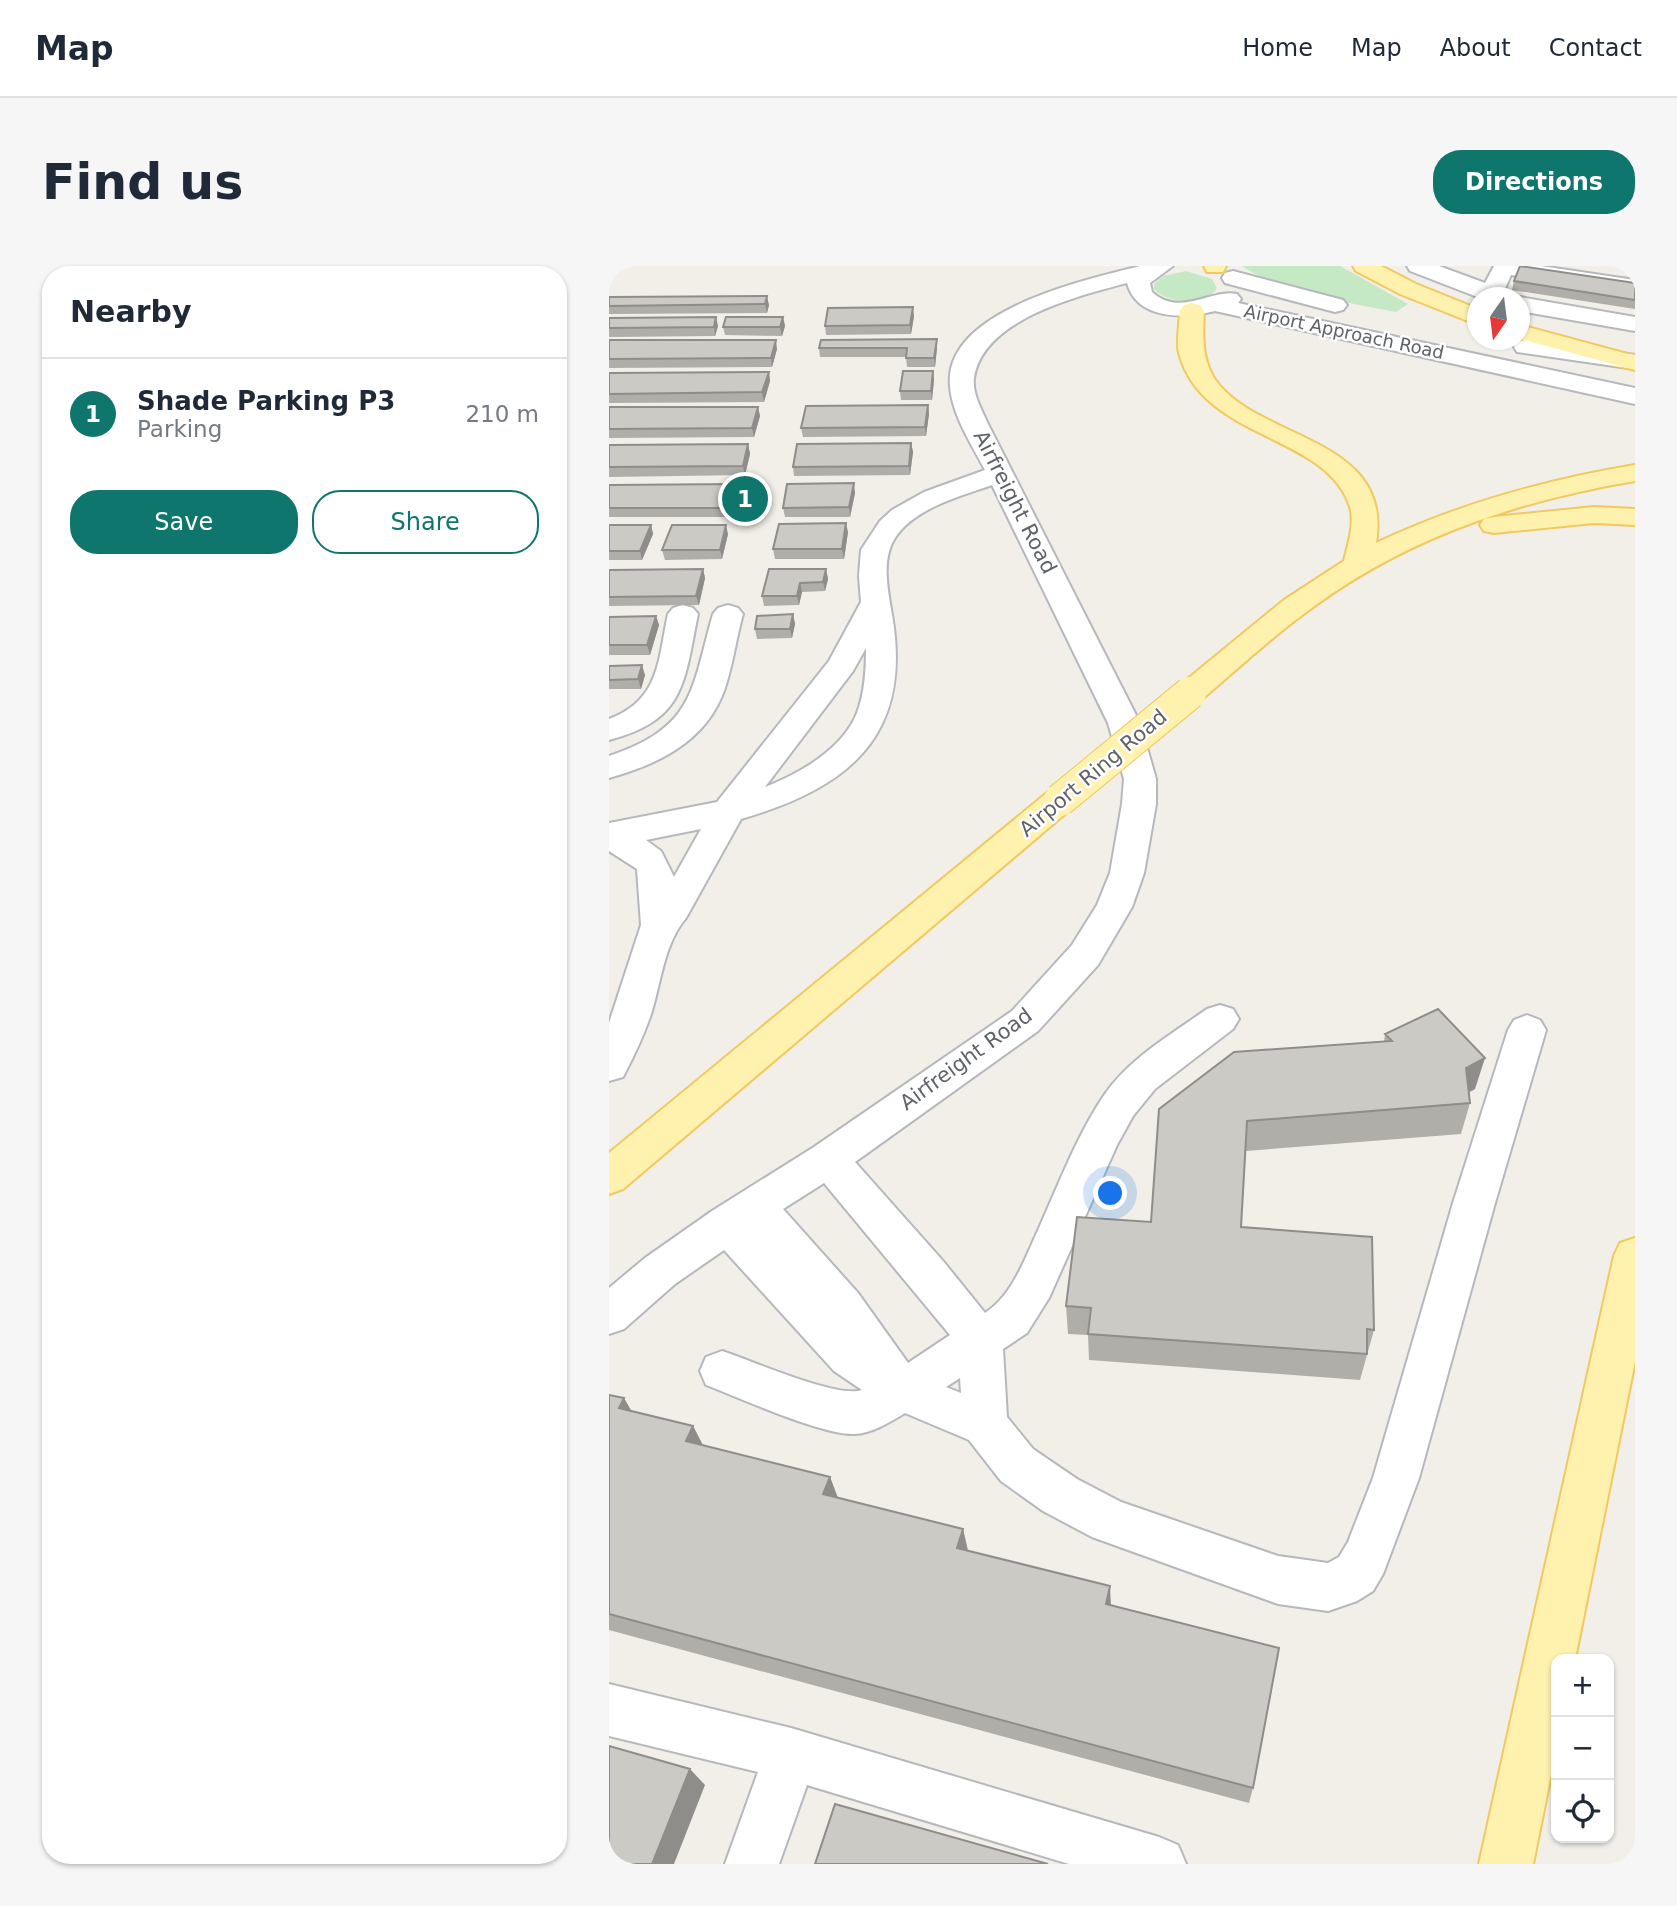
<!DOCTYPE html>
<meta charset="utf-8">
<style>
:root{--surface:#fff;--page:#f6f6f7;--text:#1f2937;--muted:#747a83;--line:#e0e1e3;--accent:#0f766e}
body{margin:0;font-family:"DejaVu Sans",sans-serif;background:var(--page);color:var(--text)}
.controls{position:absolute;right:21px;bottom:21px;display:grid;overflow:hidden;border-radius:14px;box-shadow:0 2px 5px #0004}
.controls button{width:63px;height:63px;display:grid;place-items:center;padding:0;border:0;border-bottom:2px solid var(--line);background:var(--surface);color:var(--text);font:35px sans-serif}
.compass{position:absolute;left:858px;top:21px;width:63px;height:63px;border-radius:50%;background:var(--surface);box-shadow:0 2px 5px #0004;rotate:194deg}
.you{position:absolute;left:502px;top:928px;width:24px;height:24px;margin:-18px;border:5px solid #fff;border-radius:50%;background:#1a73e8;box-shadow:0 0 0 10px #1a73e833}
.badge{display:grid;place-items:center;width:46px;height:46px;border-radius:50%;background:var(--accent);color:#fff;font-size:23px;font-weight:700}
.pin{position:absolute;translate:-50% -50%;border:4px solid #fff;box-shadow:0 2px 7px #0006}
.list{margin:0;padding:0;list-style:none}
h2{display:flex;justify-content:space-between;align-items:center;height:91px;margin:0;padding:0 28px;font-size:30px}
h2 small{font-size:23px;font-weight:400;color:var(--muted)}
.list li{display:grid;grid-template-columns:46px 1fr auto;gap:21px;align-items:center;box-sizing:border-box;height:112px;padding:0 28px;border-top:2px solid var(--line)}
.list b{display:block;font-size:26px;white-space:nowrap}
.list p{margin:0;font-size:23px;white-space:nowrap;color:var(--muted)}
.list em{font-size:23px;font-style:normal;color:var(--muted)}
.actions{display:flex;gap:14px;padding:21px 28px}
.actions a{flex:1;padding:16px 0;border:2px solid var(--accent);border-radius:28px;text-align:center;font-size:24px;color:var(--accent)}
.actions .main{background:var(--accent);color:#fff}
.icon{flex:none;width:38px;height:38px;fill:none;stroke:currentColor;stroke-width:2;stroke-linecap:round;stroke-linejoin:round}
.map{position:relative;flex:none;width:1026px;height:1598px;overflow:hidden;border-radius:28px}
header{display:flex;align-items:center;gap:42px;box-sizing:border-box;height:98px;padding:0 35px;background:var(--surface);border-bottom:2px solid var(--line)}
header strong{font-size:33px}
nav{display:flex;gap:38px;margin-inline-start:auto;font-size:24px}
.intro{display:flex;align-items:center;justify-content:space-between;box-sizing:border-box;height:168px;padding:0 42px}
h1{margin:0;font-size:49px}
.button{padding:18px 32px;border-radius:28px;background:var(--accent);color:#fff;font-size:24px;font-weight:700}
main{display:flex;gap:42px;padding:0 42px}
aside{flex:1;background:var(--surface);border-radius:28px;box-shadow:0 2px 5px #0004}
.map>svg:first-child{display:block}
.green{fill:#c5e8c5}
.lines{fill:none;stroke-linecap:round;stroke-linejoin:round}
.minor-casing{stroke:#b5b8bc;stroke-width:4}
.major-casing{stroke:#f2c960;stroke-width:4}
.minor{fill:#fff;fill-rule:evenodd}
.major{fill:#fff2af;fill-rule:evenodd}
.major-bridge-casing{stroke:#f2c960;stroke-width:34;stroke-linecap:butt}
.major-bridge{stroke:#fff2af;stroke-width:32}
.wall{fill:#afaea9}
.shaded-wall{fill:#8f8d8a}
.building{fill:#cccac5;stroke:#8f8d8a;stroke-width:2}
.labels{text-anchor:middle;stroke-width:5;stroke-linejoin:round;paint-order:stroke}
.far-street-label{font-size:18px;fill:#5f6368;stroke:#fff}
.street-label{font-size:21px;fill:#5f6368;stroke:#fff}
</style>
<header>
<strong>Map</strong>
<nav><a>Home</a><a>Map</a><a>About</a><a>Contact</a></nav>
</header>
<div class="intro"><h1>Find us</h1><a class="button">Directions</a></div>
<main>
<aside>
<h2>Nearby<small></small></h2>
<ul class="list">
<li><span class="badge">1</span><div><b>Shade Parking P3</b><p>Parking</p></div><em>210 m</em></li>
</ul>
<div class="actions"><a class="main">Save</a><a>Share</a></div>
</aside>
<div class="map">
<svg width="1026" height="1598" viewBox="0 0 1026 1598">
<rect width="100%" height="100%" fill="#f1efe8"/>
<!-- green -->
<path class="green" d="M 633,0 L 731,0 L 799,38 L 787,46 C 735,35 677,29 633,0 Z
M 577,5 L 603,13 L 608,22 C 596,41 559,38 545,23 L 545,18 L 554,10 Z"/>
<g class="lines">
<!-- minor casing -->
<g class="minor-casing">
<path id="minor" d="M 531,0 L 564,0 L 541,17 L 543,26 C 571,52 603,22 628,28 L 632,33 L 629,37 L 1026,122 L 1026,138 L 606,45 C 575,53 528,54 518,17 C 469,30 374,53 365,112 C 363,128 373,144 379,158 L 531,457 L 547,513 L 547,538 L 535,607 L 523,641 L 489,699 L 429,765 L 246,896 L 334,995 L 376,1047 C 404,1029 416,992 430,962 C 450,918 468,869 496,828 C 521,792 563,768 598,743 L 611,739 L 624,743 L 630,753 L 624,763 L 546,823 L 524,850 L 508,879 L 440,1032 L 418,1067 L 394,1083 L 398,1151 L 424,1183 L 468,1213 L 512,1236 L 669,1290 L 719,1297 L 730,1291 L 739,1276 L 764,1212 L 844,937 L 899,764 L 905,754 L 918,749 L 931,754 L 937,764 L 886,937 L 810,1212 L 774,1308 L 764,1325 L 748,1335 L 719,1345 L 669,1338 L 483,1271 L 434,1245 L 392,1215 L 360,1174 L 296,1147 C 281,1156 264,1167 246,1168 C 215,1170 131,1132 97,1119 L 91,1105 L 97,1091 L 113,1085 C 141,1094 229,1133 253,1124 L 225,1105 L 115,984 L 66,1018 L 15,1063 L 0,1068 L 0,1022 L 36,992 L 103,945 L 205,881 L 403,745 L 463,679 L 488,639 L 501,607 L 513,538 L 515,513 L 499,457 L 383,219 C 352,230 305,242 286,272 C 271,295 280,329 284,355 C 302,473 236,523 132,553 L 77,652 C 56,676 52,715 43,745 C 36,767 25,790 14,811 L 0,815 L 0,757 L 32,659 L 28,603 L 0,585 L 0,557 L 108,536 L 220,395 L 252,336 L 250,310 L 252,284 L 271,255 L 283,244 L 315,226 L 376,204 C 363,179 343,149 341,120 C 334,44 477,14 531,0 ZM 257,382 C 257,403 256,426 248,447 C 234,483 190,508 156,521 L 244,405 ZM 92,563 L 65,611 L 52,585 L 37,574 ZM 215,917 L 341,1069 L 299,1097 L 249,1027 L 174,943 ZM 351,1112 L 352,1127 L 337,1121 Z
M 798,0 L 830,0 L 876,17 L 885,0 L 932,0 L 1026,14 L 1026,28 L 902,9 L 895,25 L 904,32 L 871,32 L 801,5 Z
M 624,5 L 734,34 L 738,39 L 734,44 L 726,46 L 616,17 L 613,12 L 616,7 Z
M 911,31 L 1026,51 L 1026,65 L 911,45 Z
M 917,74 L 1026,89 L 1026,103 L 908,86 L 905,81 L 908,76 Z
M 74,339 L 84,342 L 89,348 C 75,416 77,454 0,474 L 0,453 C 51,434 49,394 59,348 L 64,342 Z
M 119,339 L 129,342 L 134,348 C 127,373 124,398 116,422 C 98,475 50,498 0,512 L 0,490 C 86,461 82,425 104,348 L 109,342 Z
M 0,1418 L 182,1462 L 550,1571 L 569,1579 L 577,1598 L 460,1598 L 198,1519 L 170,1598 L 116,1598 L 149,1506 L 0,1470 Z"/>
</g>
<!-- major casing -->
<g class="major-casing">
<path id="major" d="M 595,0 L 617,0 L 614,6 L 598,6 Z
M 744,0 L 772,0 L 807,18 L 869,43 L 869,59 L 791,28 L 747,5 Z
M 583,37 L 591,39 L 595,44 C 594,68 592,90 605,112 C 646,175 785,169 767,277 C 850,238 935,214 1026,199 L 1026,215 C 913,234 805,269 711,336 C 669,365 631,401 592,434 L 581,437 L 570,434 L 565,427 L 570,420 L 675,334 L 735,295 C 739,278 746,258 741,241 C 718,167 593,175 570,87 C 567,75 571,57 571,44 L 575,39 Z
M 911,59 L 1026,90 L 1026,104 L 911,73 Z
M 985,241 L 1026,243 L 1026,259 L 985,257 L 885,267 L 875,265 L 871,259 L 875,253 L 885,251 Z
M 451,523 L 463,526 L 468,534 L 463,542 L 14,923 L 0,928 L 0,887 L 439,526 Z
M 1026,972 L 1026,1095 L 966,1393 L 947,1393 L 947,1484 L 924,1598 L 870,1598 L 1005,990 L 1011,977 Z"/>
</g>
<!-- minor -->
<use href="#minor" class="minor"/>
<!-- major -->
<use href="#major" class="major"/>
<!-- major-bridge casing -->
<g class="major-bridge-casing">
<path id="major-bridge" d="M 451,534 L 581,427"/>
</g>
<!-- major-bridge -->
<use href="#major-bridge" class="major-bridge"/>
</g>
<!-- wall -->
<path class="wall" d="M 905,15 L 1026,17 L 1026,43 L 903,24 Z
M 0,31 L 160,39 L 158,47 L 0,48 Z
M 305,50 L 302,68 L 217,69 L 216,60 Z
M 174,51 L 176,60 L 173,70 L 116,69 L 114,61 Z
M 0,52 L 109,60 L 106,70 L 0,71 Z
M 328,73 L 328,82 L 326,101 L 298,101 L 297,91 L 211,91 L 210,82 Z
M 0,74 L 168,83 L 163,101 L 0,102 Z
M 324,105 L 325,114 L 323,134 L 292,134 L 291,125 Z
M 160,106 L 161,115 L 155,136 L 0,137 L 0,107 Z
M 319,139 L 320,148 L 317,170 L 194,171 L 192,162 Z
M 0,141 L 149,141 L 151,150 L 145,171 L 0,172 Z
M 302,177 L 304,186 L 301,209 L 185,210 L 184,201 Z
M 139,178 L 141,188 L 136,209 L 0,211 L 0,179 Z
M 129,218 L 131,227 L 124,251 L 0,251 L 0,219 Z
M 246,227 L 241,251 L 176,251 L 174,242 Z
M 0,259 L 42,259 L 44,268 L 33,294 L 0,294 Z
M 239,266 L 235,293 L 166,293 L 164,283 Z
M 119,268 L 113,293 L 56,294 L 53,284 Z
M 94,303 L 96,312 L 90,339 L 0,340 L 0,304 Z
M 217,303 L 219,313 L 216,325 L 193,326 L 190,339 L 155,340 L 153,330 Z
M 184,348 L 186,358 L 183,372 L 148,373 L 146,363 Z
M 47,350 L 50,359 L 41,389 L 0,389 L 0,351 Z
M 0,400 L 36,409 L 32,423 L 0,423 Z
M 776,768 L 866,823 L 860,826 L 861,837 L 852,868 L 637,885 L 632,961 L 765,1064 L 751,1114 L 480,1094 L 479,1069 L 459,1068 L 457,1040 L 542,956 L 550,843 L 775,776 Z
M 0,1129 L 22,1145 L 84,1160 L 94,1180 L 221,1211 L 229,1232 L 354,1263 L 359,1284 L 502,1340 L 644,1522 L 640,1537 L 0,1364 Z"/>
<!-- shaded-wall -->
<path class="shaded-wall" d="M 158,30 L 160,39 L 158,47 L 156,38 Z
M 304,41 L 305,50 L 302,68 L 301,59 Z
M 107,51 L 109,60 L 106,70 L 105,61 Z
M 174,51 L 176,60 L 173,70 L 171,61 Z
M 328,73 L 328,82 L 326,101 L 325,92 Z
M 167,74 L 168,83 L 163,101 L 162,92 Z
M 324,105 L 325,114 L 323,134 L 322,125 Z
M 160,106 L 161,115 L 155,136 L 153,126 Z
M 319,139 L 320,148 L 317,170 L 316,161 Z
M 149,141 L 151,150 L 145,171 L 143,162 Z
M 302,177 L 304,186 L 301,209 L 300,200 Z
M 139,178 L 141,188 L 136,209 L 134,200 Z
M 245,217 L 246,227 L 241,251 L 240,241 Z
M 129,218 L 131,227 L 124,251 L 122,242 Z
M 237,257 L 239,266 L 235,293 L 233,283 Z
M 42,259 L 44,268 L 33,294 L 31,285 Z
M 117,259 L 119,268 L 113,293 L 111,284 Z
M 94,303 L 96,312 L 90,339 L 87,330 Z
M 217,303 L 219,313 L 216,325 L 214,316 Z
M 191,317 L 193,326 L 190,339 L 188,330 Z
M 184,348 L 186,358 L 183,372 L 181,363 Z
M 47,350 L 50,359 L 41,389 L 38,379 Z
M 33,399 L 36,409 L 32,423 L 29,413 Z
M 876,792 L 866,823 L 848,833 L 857,802 Z
M 15,1132 L 30,1158 L 10,1142 Z
M 84,1160 L 97,1185 L 77,1175 Z
M 221,1211 L 230,1235 L 214,1228 Z
M 354,1263 L 359,1286 L 348,1282 Z
M 501,1320 L 502,1341 L 497,1338 Z
M 81,1503 L 96,1519 L 65,1598 L 43,1598 Z"/>
<!-- building -->
<path class="building" d="M 911,0 L 1026,17 L 1026,34 L 905,15 Z
M 158,30 L 156,38 L 0,40 L 0,31 Z
M 304,41 L 301,59 L 216,60 L 219,42 Z
M 107,51 L 105,61 L 0,62 L 0,52 Z
M 117,51 L 174,51 L 171,61 L 114,61 Z
M 328,73 L 325,92 L 297,92 L 298,82 L 210,82 L 212,74 Z
M 0,74 L 167,74 L 162,92 L 0,93 Z
M 294,105 L 324,105 L 322,125 L 291,125 Z
M 160,106 L 153,126 L 0,128 L 0,107 Z
M 319,139 L 316,161 L 192,162 L 197,140 Z
M 0,141 L 149,141 L 143,162 L 0,163 Z
M 302,177 L 300,200 L 184,201 L 188,178 Z
M 139,178 L 134,200 L 0,201 L 0,179 Z
M 245,217 L 240,241 L 174,242 L 178,218 Z
M 129,218 L 122,242 L 0,242 L 0,219 Z
M 237,257 L 233,283 L 164,283 L 170,258 Z
M 0,259 L 42,259 L 31,285 L 0,285 Z
M 63,259 L 117,259 L 111,284 L 53,284 Z
M 94,303 L 87,330 L 0,331 L 0,304 Z
M 160,303 L 217,303 L 214,316 L 191,317 L 188,330 L 153,330 Z
M 184,348 L 181,363 L 146,363 L 148,350 Z
M 47,350 L 38,379 L 0,379 L 0,351 Z
M 33,399 L 29,413 L 0,414 L 0,400 Z
M 829,743 L 876,792 L 857,802 L 861,837 L 638,855 L 632,961 L 763,971 L 765,1064 L 758,1063 L 758,1088 L 479,1068 L 482,1042 L 457,1040 L 468,951 L 542,956 L 550,843 L 625,786 L 783,775 L 776,768 Z
M 0,1129 L 15,1132 L 10,1142 L 84,1160 L 77,1175 L 221,1211 L 214,1228 L 354,1263 L 348,1282 L 501,1320 L 497,1338 L 670,1382 L 644,1522 L 0,1348 Z
M 0,1480 L 81,1503 L 43,1598 L 0,1598 Z
M 226,1538 L 439,1598 L 206,1598 Z"/>
<g class="labels">
<!-- far-street labels -->
<g class="far-street-label">
<text transform="translate(735 66) rotate(12)" y="6">Airport Approach Road</text>
</g>
<!-- street labels -->
<g class="street-label">
<text transform="translate(406 236) rotate(63)" y="7">Airfreight Road</text>
<text transform="translate(484 507) rotate(-40)" y="7">Airport Ring Road</text>
<text transform="translate(357 793) rotate(-36)" y="7">Airfreight Road</text>
</g>
</g>
</svg>
<div class="controls">
<button>+</button>
<button>−</button>
<button><svg class="icon" aria-label="locate" viewBox="0 0 24 24"><circle cx="12" cy="12" r="6"/><path d="M12 2v4M12 18v4M2 12h4M18 12h4"/></svg></button>
</div>
<svg class="compass" viewBox="-18 -18 36 36"><path d="M0-13l5 13h-10z" fill="#e53935"/><path d="M0 13l5-13h-10z" fill="#747a83"/></svg>
<div class="you"></div>
<div class="pin badge" style="left:136px;top:233px">1</div>
</div>
</main>
